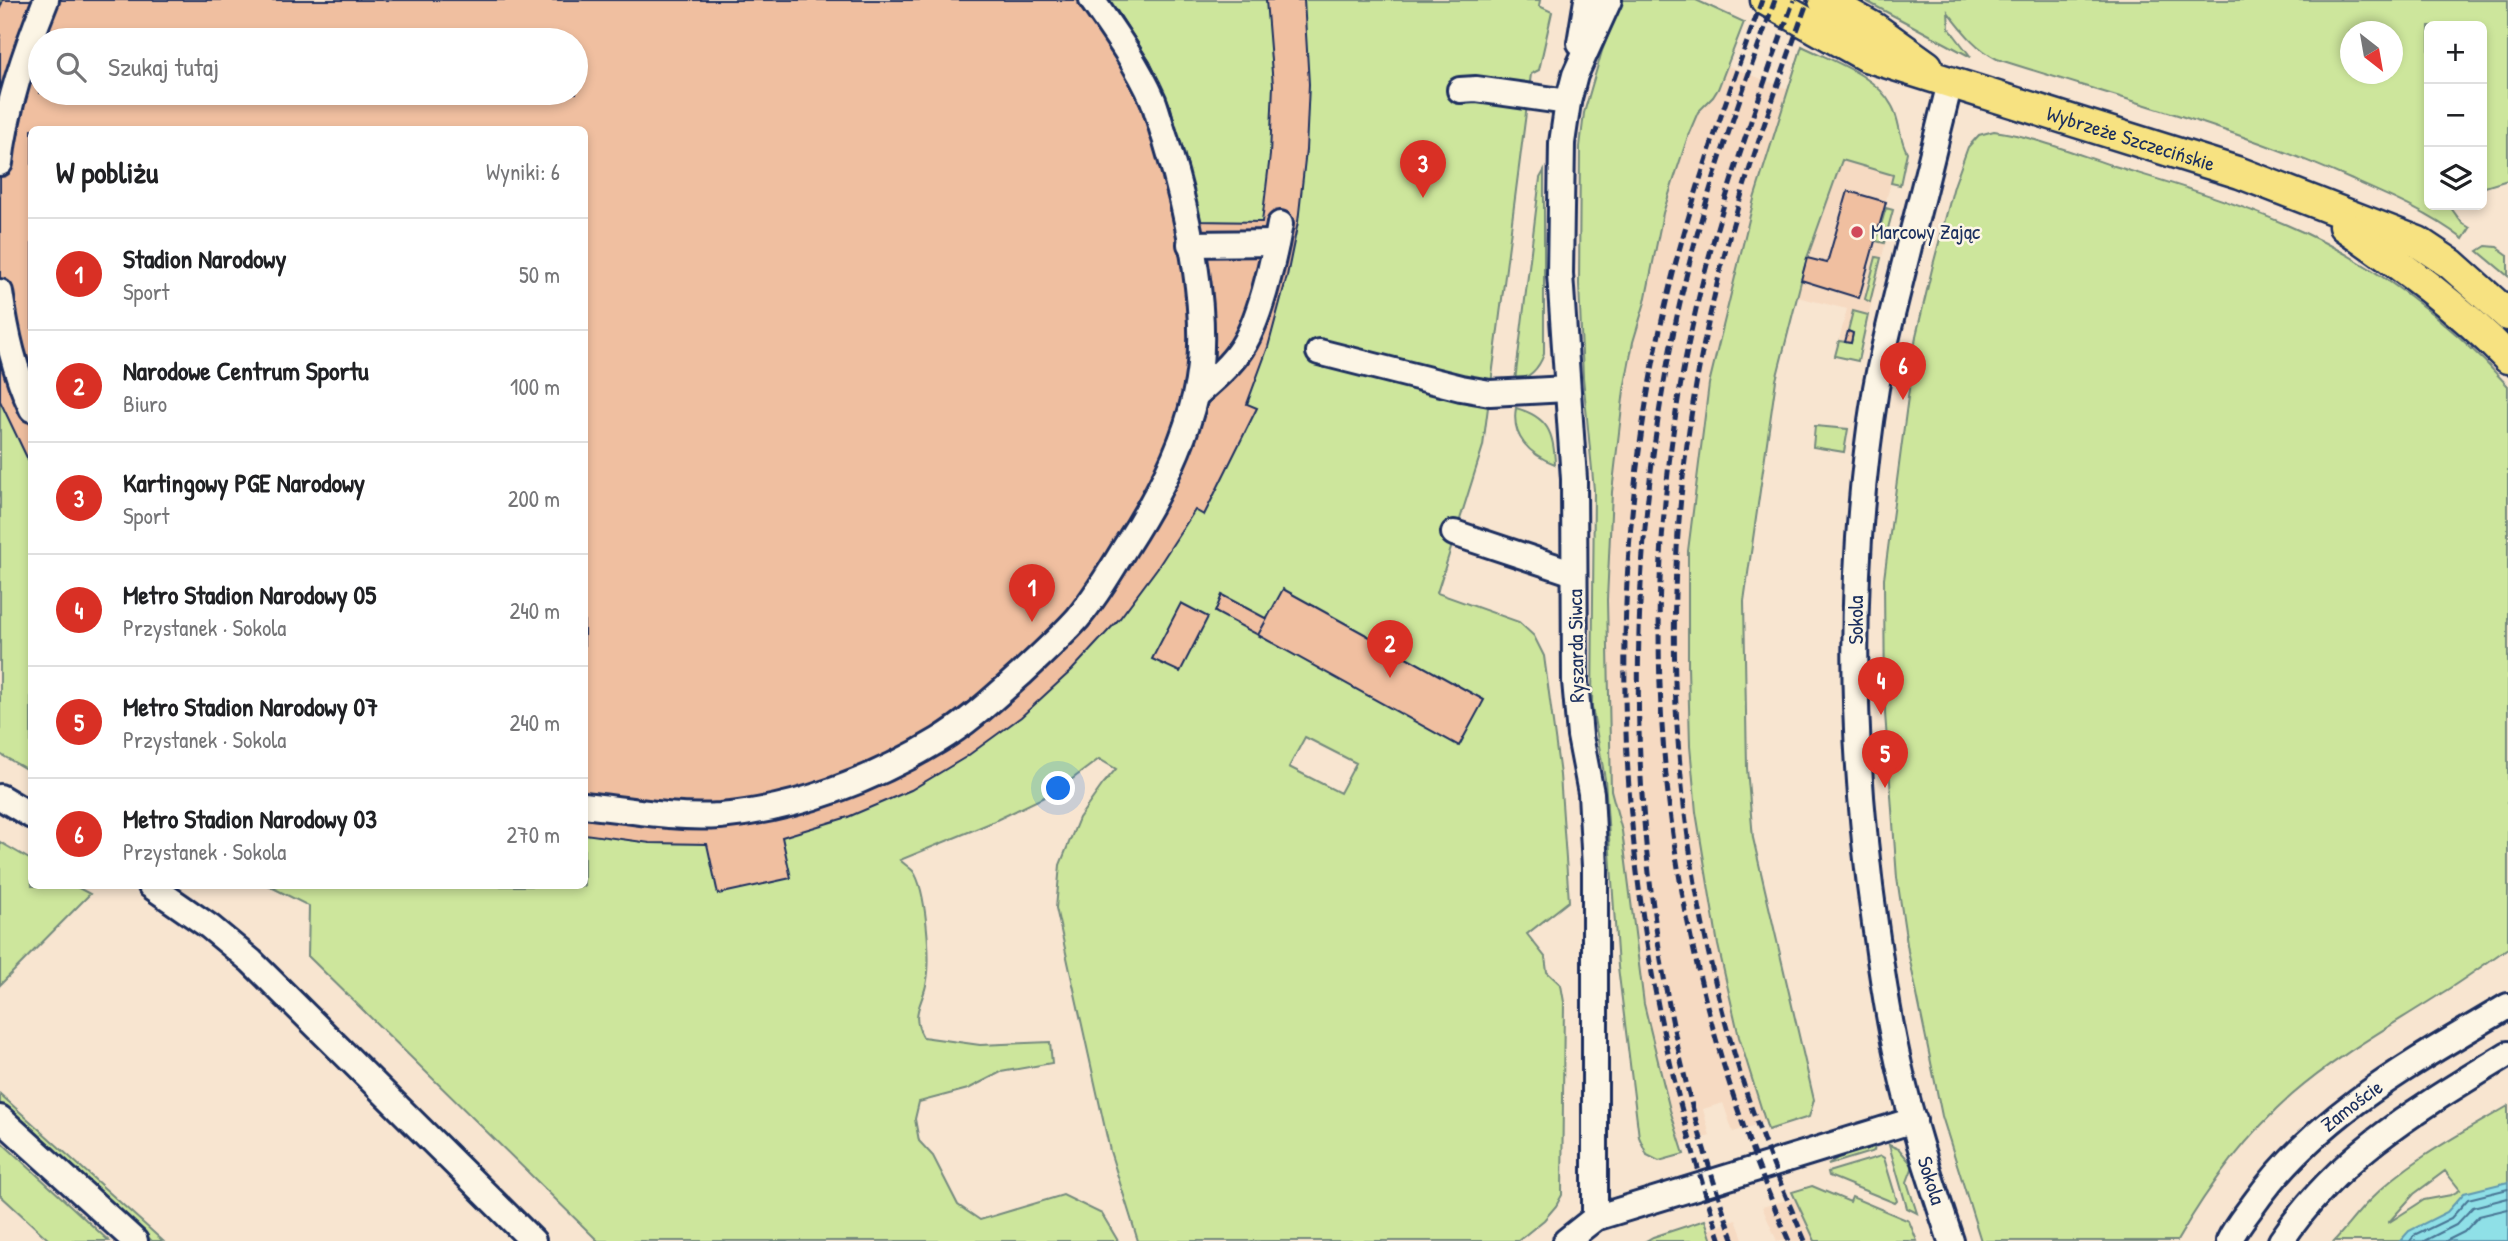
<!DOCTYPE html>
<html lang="pl">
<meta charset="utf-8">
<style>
:root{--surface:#fff;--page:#f2f2f2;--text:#202124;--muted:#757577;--line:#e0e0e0;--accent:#d93025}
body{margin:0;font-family:"Patrick Hand",sans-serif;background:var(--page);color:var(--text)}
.controls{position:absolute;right:21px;top:21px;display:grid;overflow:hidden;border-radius:10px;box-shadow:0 4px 10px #0003}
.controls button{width:63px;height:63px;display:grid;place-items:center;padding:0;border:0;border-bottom:2px solid var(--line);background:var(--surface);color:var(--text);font:35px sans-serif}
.compass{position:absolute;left:2340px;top:21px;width:63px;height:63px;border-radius:50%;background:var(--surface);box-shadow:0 4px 10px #0003;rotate:149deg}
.you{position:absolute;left:1059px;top:789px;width:24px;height:24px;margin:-18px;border:5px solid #fff;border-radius:50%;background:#1a73e8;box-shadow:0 0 0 10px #1a73e833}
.badge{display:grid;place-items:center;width:46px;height:46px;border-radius:50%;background:var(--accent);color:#fff;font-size:23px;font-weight:700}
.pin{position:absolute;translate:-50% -58px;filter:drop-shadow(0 2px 4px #0008)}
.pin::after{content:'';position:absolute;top:37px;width:24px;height:21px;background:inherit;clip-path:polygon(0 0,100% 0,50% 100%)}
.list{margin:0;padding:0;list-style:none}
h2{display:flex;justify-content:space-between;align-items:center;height:91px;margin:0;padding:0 28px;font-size:30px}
h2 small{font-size:23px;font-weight:400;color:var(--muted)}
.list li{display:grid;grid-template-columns:46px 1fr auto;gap:21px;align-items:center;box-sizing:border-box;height:112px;padding:0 28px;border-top:2px solid var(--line)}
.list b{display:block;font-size:26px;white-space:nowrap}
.list p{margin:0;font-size:23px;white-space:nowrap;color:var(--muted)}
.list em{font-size:23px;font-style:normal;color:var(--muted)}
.icon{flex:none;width:38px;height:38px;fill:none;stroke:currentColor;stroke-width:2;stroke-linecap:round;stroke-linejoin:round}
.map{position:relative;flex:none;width:2508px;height:1241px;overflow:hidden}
.search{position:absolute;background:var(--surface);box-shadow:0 4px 10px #0003;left:28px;top:28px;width:560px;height:77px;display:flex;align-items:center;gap:18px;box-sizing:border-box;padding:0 24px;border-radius:38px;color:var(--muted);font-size:26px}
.panel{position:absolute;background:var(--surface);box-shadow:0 4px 10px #0003;left:28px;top:126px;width:560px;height:763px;border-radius:10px}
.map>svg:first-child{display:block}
.built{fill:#f6dac2}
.green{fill:#cde69c;stroke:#748a7d;stroke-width:2;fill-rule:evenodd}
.water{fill:#8fe0e7;stroke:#6199b0;stroke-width:2}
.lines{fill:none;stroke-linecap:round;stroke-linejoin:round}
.shore{stroke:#497695;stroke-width:2}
.building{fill:#f0bfa0;stroke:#1b2f5e;stroke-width:2;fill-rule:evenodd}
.minor-casing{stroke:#1b2f5e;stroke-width:30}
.major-casing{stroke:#1b2f5e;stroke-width:35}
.minor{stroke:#fcf5e5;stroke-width:24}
.major{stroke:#f7e281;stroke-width:30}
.rail{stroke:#1b2f5e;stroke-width:5;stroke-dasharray:10 5;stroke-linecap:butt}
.poi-dot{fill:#d1495b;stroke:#fcf5e5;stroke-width:2.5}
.labels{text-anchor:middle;stroke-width:5;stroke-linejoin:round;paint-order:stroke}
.street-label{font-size:21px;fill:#1b2f5e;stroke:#fcf5e5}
.poi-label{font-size:21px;fill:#1b2f5e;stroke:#fcf5e5;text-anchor:start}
</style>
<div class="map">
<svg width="2508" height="1241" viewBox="0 0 2508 1241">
<rect width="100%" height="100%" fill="#f8e5d0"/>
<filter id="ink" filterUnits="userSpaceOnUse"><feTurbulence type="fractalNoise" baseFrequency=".0143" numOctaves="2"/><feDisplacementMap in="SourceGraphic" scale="14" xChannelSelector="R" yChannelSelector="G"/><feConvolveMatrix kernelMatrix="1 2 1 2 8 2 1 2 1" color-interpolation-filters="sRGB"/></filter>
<g filter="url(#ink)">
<!-- built -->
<path class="built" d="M 1728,66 L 1788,89 L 1754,199 L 1709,384 L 1687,620 L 1688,666 L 1690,746 L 1696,812 L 1718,945 L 1739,1037 L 1765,1122 L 1733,1132 L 1723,1103 L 1703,1109 L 1710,1136 L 1682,1144 L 1670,1110 L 1638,993 L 1618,854 L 1608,762 L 1607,600 L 1612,492 L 1624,390 L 1633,342 L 1645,302 L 1663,213 L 1689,133 L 1698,112 L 1713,97 Z
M 1842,160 L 1893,175 L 1884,208 L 1893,210 L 1858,361 L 1835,356 L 1847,309 L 1793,296 L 1801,280 L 1807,258 Z
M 1794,1198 L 1808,1230 L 1815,1241 L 1777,1241 L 1762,1207 Z
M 1736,1220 L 1744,1241 L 1712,1241 L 1708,1230 Z"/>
<!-- green -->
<path class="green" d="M 0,0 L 1540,0 L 1539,6 L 1552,12 L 1539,70 L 1531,74 L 1483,446 L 1437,593 L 1519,622 L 1534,636 L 1544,656 L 1560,775 L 1569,901 L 1527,934 L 1545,957 L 1547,972 L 1561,985 L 1564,1002 L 1562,1195 L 1556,1206 L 1544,1220 L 1518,1241 L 1138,1241 L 1110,1151 L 1056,908 L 1060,865 L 1079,818 L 1103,784 L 1116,769 L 1099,759 L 1055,792 L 988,824 L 900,860 C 904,864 909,867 913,871 C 926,888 931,958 927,980 C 924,1003 909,1012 923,1037 L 980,1045 L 1050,1042 L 1052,1063 L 1001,1072 L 968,1089 L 919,1102 L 915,1119 L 919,1141 L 933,1156 L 958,1205 L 980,1220 L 1063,1195 L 1102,1214 L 1118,1241 L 598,1241 L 308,956 L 309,906 L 269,886 L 584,886 L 584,130 L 32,130 L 31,772 L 0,754 ZM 40,40 L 576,40 L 576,93 L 40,93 ZM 1305,737 L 1356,763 L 1340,793 L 1289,767 Z
M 1622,0 L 1696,0 L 1744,22 L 1718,89 L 1713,97 L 1698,112 L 1689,133 L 1663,213 L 1645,302 L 1633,342 L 1624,390 L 1612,492 L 1607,600 L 1611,790 L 1622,831 L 1644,1004 L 1670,1110 L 1684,1154 L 1659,1161 L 1647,1155 L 1639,1137 L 1618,967 L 1605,779 L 1592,707 L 1594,490 L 1583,377 L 1579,284 L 1580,147 L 1584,113 L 1602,51 Z
M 1864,0 L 2508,0 L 2508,180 L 2482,188 L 2482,26 L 2429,26 L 2429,205 L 2453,205 L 2451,208 L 2462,223 L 2470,228 L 2463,239 C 2429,213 2389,196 2350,179 C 2236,128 2116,97 1997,59 C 1975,48 1963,31 1948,12 L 1949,28 L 1971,57 ZM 2350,32 L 2392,32 L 2392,74 L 2350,74 Z
M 1802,46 C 1832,61 1876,75 1892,106 C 1900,120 1899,139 1907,152 L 1900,185 L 1891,183 L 1893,175 L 1842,160 L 1807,258 L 1776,380 L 1744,601 L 1747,768 L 1753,838 L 1814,1100 L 1809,1117 L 1768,1130 L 1739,1037 L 1718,945 L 1696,812 L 1690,746 L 1688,666 L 1688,551 L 1709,384 L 1754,199 Z
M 1994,131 C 2029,135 2077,154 2111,165 C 2170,183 2230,200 2287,225 C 2370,260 2448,319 2508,386 L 2508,948 C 2486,963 2465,979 2442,993 C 2391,1026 2338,1055 2292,1095 C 2246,1136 2208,1187 2177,1241 L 1981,1241 L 1942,1116 L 1908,951 L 1897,878 L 1885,713 L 1884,579 L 1916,336 L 1933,265 L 1954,186 L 1968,147 L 1979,135 Z
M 1544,171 L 1544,354 C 1539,368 1530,378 1515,381 L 1540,178 Z
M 1886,208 L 1893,210 L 1884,243 L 1876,241 Z
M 2486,246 L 2497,247 L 2508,255 L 2508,276 L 2478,251 Z
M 1876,257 L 1881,258 L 1870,302 L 1865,299 Z
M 1853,311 L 1868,315 L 1858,361 L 1835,356 L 1839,341 L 1851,343 L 1853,333 L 1848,331 Z
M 1516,408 C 1548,417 1554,433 1555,464 C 1530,455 1511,437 1516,408 Z
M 1815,426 L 1848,429 L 1844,452 L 1813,447 Z
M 0,842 L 31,860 L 32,886 L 75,886 L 90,894 L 0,985 Z
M 0,1094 L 163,1241 L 152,1241 L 0,1103 Z
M 2508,1106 L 2508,1241 L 2334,1241 C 2346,1228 2357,1213 2370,1200 C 2409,1160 2461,1134 2508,1106 ZM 2445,1171 L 2460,1190 L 2451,1195 L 2424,1200 L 2388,1223 L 2414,1194 Z
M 0,1141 L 109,1241 L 50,1241 L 0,1195 Z
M 1875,1144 L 1874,1151 L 1828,1165 L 1843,1154 Z
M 1889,1145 L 1899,1149 L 1913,1166 L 1907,1182 L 1917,1213 L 1907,1208 Z
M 1881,1156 L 1884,1158 L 1897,1201 L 1895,1203 L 1829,1176 L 1828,1172 Z
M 1812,1186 L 1850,1202 L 1852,1197 L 1909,1221 L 1917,1241 L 1815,1241 L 1792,1192 Z
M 1705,1220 L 1712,1241 L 1646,1241 L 1653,1237 Z"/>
<!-- water -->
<path class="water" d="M 2508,1182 L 2508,1241 L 2400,1241 L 2409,1231 L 2447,1212 L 2464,1193 Z"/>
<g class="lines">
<!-- shore -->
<path class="shore" d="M 2410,1241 L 2414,1236 L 2451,1218 L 2468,1199 L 2508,1189
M 2424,1241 L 2456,1225 L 2473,1207 L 2508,1198
M 2446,1241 L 2464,1232 L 2479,1216 L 2508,1209"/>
</g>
<!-- building -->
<path class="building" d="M 3,0 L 1110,0 L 1150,62 L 1171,108 L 1193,194 L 1197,221 L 1262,222 L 1270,155 L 1273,85 L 1266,0 L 1304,0 L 1309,84 L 1306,150 L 1298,222 L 1287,276 L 1268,347 L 1247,404 L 1257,408 L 1204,515 L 1195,510 L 1158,567 L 1120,618 L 1072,670 L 1021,717 L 966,757 L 911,790 L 848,817 L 782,837 L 791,878 L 718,894 L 707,844 L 650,843 L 584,834 L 584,130 L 32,130 L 32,468 L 0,401 L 0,8 ZM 40,40 L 576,40 L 576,93 L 40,93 Z
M 1848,191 L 1886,202 L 1859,298 L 1801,280 L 1807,258 L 1827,263 Z
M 1848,331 L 1853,333 L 1851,343 L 1845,342 Z
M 1283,589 L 1484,700 L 1459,746 L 1258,635 Z
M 1222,595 L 1267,619 L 1258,635 L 1215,612 Z
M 1181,603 L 1208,617 L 1180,672 L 1152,659 Z"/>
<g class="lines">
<!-- minor casing -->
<g class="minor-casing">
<g id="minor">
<path d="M 1580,43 L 1587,0"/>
<path id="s1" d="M 1950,83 C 1937,135 1925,186 1911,238 C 1899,288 1885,338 1876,388 C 1847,567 1850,751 1876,931 C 1882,975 1889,1021 1899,1065 C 1912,1125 1932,1183 1951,1241"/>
<path d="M 1460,90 L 1476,89 L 1568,102"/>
<path d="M 0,163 C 6,107 25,52 46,0"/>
<path d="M 1190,244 L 1276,243"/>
<path d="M 0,292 C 6,332 14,371 32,409"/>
<path d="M 1319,352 L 1461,388 L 1490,393 L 1567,389"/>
<path d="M 1196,395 C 1210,382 1227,369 1238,353 C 1259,326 1274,258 1280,224"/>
<path d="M 1454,533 L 1574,573"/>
<path d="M 0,797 L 32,816"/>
<path d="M 584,805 C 629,810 675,819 720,816 C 797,809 873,780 939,740 C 969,722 995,697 1021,674 C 1040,656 1060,638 1078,618 C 1096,596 1111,571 1126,546 C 1155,501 1183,449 1195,396 C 1213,322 1188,213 1166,141 C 1161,127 1158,113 1153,100 C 1137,64 1114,32 1092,0"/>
<path d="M 151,886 L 210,927 L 251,961 L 533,1241"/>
<path d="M 0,1118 L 135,1241"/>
<path d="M 1595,1218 L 1595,867 L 1591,793 L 1580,736 L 1575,681 L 1574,479 L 1560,274 L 1562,143 L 1568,102 L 1575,75 L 1609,0"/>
<path d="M 1566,1241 L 1595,1218 L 1914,1120"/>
<path id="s2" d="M 2229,1241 C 2235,1228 2244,1217 2253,1205 C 2317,1114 2414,1062 2508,1006"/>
<path d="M 2281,1241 C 2340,1153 2420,1108 2508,1054"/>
</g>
</g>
<!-- major casing -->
<g class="major-casing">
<g id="major">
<path id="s3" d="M 1766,0 L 1866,56 L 2240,173 L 2418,242 L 2451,264 L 2508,315"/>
<path d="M 1824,0 L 1874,28 L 1927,66"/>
<path d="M 2344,226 C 2402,266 2459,307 2508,358"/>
</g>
</g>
<!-- minor -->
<use href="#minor" class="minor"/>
<!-- major -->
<use href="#major" class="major"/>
<!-- rail -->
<path class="rail" d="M 1721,1241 C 1618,938 1594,610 1667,298 C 1691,196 1727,98 1762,0
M 1734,1241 C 1626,943 1611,606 1681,298 C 1704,196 1740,98 1775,0
M 1789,1241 C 1661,952 1624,628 1694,318 C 1718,209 1756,105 1794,0
M 1805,1241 C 1784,1192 1763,1143 1746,1092 C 1664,837 1652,566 1712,306 C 1735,202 1772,101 1808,0"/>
</g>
</g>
<!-- markers -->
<circle class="poi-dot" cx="1857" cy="232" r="7"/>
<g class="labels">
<!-- street labels -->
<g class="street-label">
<text dy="7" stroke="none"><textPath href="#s3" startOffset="392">Wybrzeże Szczecińskie</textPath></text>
<text transform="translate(1856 620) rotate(-90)" y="7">Sokola</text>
<text transform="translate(1576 646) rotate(-91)" y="7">Ryszarda Siwca</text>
<text dy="7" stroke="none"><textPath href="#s2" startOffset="184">Zamoście</textPath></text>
<text dy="7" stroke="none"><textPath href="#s1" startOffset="1115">Sokola</textPath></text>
</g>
<!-- poi labels -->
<g class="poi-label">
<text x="1871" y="239">Marcowy Zając</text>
</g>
</g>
</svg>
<div class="controls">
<button>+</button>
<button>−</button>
<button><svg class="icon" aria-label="layers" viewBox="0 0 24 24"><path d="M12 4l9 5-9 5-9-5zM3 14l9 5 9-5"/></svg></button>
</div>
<svg class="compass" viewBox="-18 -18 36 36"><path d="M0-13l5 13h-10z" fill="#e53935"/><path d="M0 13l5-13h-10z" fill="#757577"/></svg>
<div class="you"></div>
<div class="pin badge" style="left:1032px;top:622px">1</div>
<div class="pin badge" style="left:1390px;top:678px">2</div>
<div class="pin badge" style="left:1423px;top:198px">3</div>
<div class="pin badge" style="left:1881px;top:715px">4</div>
<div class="pin badge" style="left:1885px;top:788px">5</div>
<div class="pin badge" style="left:1903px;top:400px">6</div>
<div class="search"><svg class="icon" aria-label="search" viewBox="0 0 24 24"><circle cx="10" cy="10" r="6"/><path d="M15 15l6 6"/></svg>Szukaj tutaj</div>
<section class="panel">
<h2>W pobliżu<small>Wyniki: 6</small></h2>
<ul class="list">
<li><span class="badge">1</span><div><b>Stadion Narodowy</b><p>Sport</p></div><em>50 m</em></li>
<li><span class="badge">2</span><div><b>Narodowe Centrum Sportu</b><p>Biuro</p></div><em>100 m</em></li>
<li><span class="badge">3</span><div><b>Kartingowy PGE Narodowy</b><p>Sport</p></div><em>200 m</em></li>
<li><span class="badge">4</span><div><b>Metro Stadion Narodowy 05</b><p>Przystanek · Sokola</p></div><em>240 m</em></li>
<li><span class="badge">5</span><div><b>Metro Stadion Narodowy 07</b><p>Przystanek · Sokola</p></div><em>240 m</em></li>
<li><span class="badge">6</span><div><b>Metro Stadion Narodowy 03</b><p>Przystanek · Sokola</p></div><em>270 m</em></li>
</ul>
</section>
</div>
